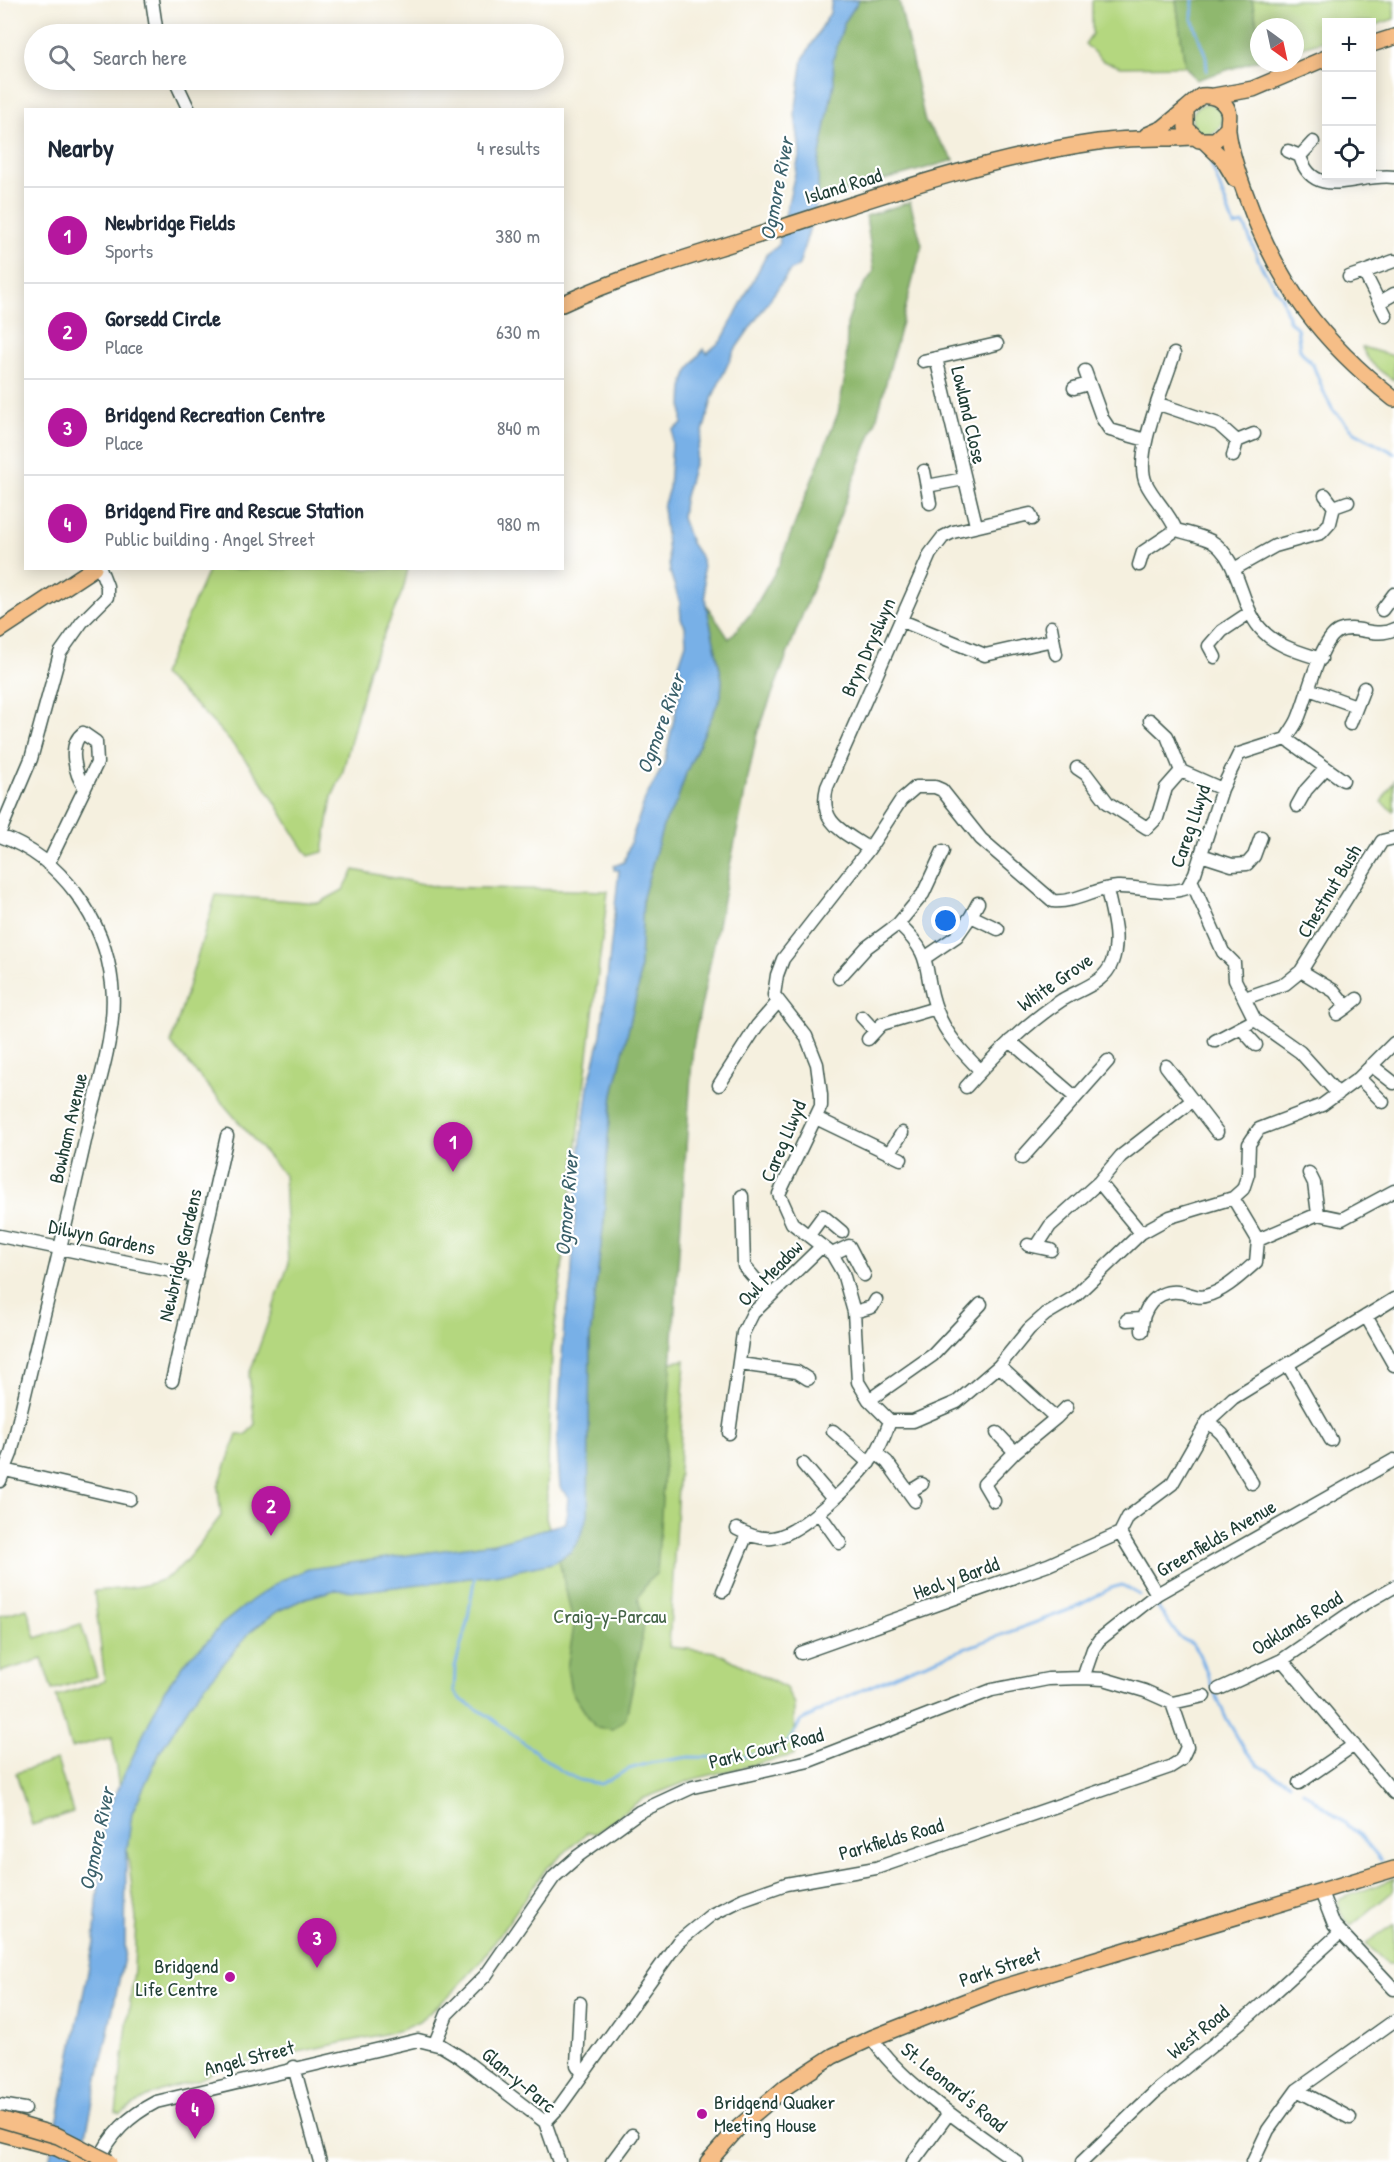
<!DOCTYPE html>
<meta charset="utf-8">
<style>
:root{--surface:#fff;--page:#f6f6f7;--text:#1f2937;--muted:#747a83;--line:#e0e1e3;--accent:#b5179e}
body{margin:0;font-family:"Patrick Hand",sans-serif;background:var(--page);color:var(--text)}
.controls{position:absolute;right:18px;top:18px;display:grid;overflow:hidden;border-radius:0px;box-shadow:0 3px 15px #0003}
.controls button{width:54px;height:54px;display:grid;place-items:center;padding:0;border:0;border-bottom:2px solid var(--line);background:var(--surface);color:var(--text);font:30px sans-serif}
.compass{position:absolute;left:1250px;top:18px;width:54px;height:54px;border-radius:50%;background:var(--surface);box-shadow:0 3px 15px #0003;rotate:147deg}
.you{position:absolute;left:946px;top:921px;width:21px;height:21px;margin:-15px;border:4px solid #fff;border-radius:50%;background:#1a73e8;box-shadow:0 0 0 9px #1a73e833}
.badge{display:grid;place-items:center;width:39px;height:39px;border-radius:50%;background:var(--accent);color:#fff;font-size:20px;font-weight:700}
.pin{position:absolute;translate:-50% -50px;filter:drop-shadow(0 2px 3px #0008)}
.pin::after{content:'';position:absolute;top:32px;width:21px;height:18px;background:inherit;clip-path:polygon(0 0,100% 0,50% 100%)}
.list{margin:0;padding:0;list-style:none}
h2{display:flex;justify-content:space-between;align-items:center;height:78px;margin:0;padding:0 24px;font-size:26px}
h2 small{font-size:20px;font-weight:400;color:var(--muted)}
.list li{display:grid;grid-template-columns:39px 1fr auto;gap:18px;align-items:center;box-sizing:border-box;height:96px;padding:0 24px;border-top:2px solid var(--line)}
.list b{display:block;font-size:22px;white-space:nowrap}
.list p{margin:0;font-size:20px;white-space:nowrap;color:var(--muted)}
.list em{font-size:20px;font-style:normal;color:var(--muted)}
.icon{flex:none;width:33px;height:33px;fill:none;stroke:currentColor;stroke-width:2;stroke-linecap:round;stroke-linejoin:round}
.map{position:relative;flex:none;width:1394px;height:2162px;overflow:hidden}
.search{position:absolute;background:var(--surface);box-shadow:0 3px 15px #0003;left:24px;top:24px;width:540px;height:66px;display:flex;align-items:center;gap:15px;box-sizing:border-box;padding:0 21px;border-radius:33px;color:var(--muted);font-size:22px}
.panel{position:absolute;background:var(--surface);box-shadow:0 3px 15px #0003;left:24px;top:108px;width:540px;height:462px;border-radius:0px}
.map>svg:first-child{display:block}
.green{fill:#b4d77f;stroke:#6a8a5a;stroke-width:1.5}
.forest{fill:#8fb86e;stroke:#577a51;stroke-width:1.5}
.water{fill:#78b0e7;stroke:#4c768e;stroke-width:1.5}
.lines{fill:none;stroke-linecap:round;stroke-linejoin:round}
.stream{stroke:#78b0e7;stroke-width:3}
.minor-casing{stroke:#3f584e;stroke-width:15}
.major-casing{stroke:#3f584e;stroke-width:18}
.minor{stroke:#fff;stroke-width:12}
.major{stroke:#f6be87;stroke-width:15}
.major-bridge-casing{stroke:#3f584e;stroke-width:18;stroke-linecap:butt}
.major-bridge{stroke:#f6be87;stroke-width:15}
.poi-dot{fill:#b5179e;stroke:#fff;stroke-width:2}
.labels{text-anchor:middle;stroke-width:4.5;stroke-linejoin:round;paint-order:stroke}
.street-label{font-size:20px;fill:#1f3d34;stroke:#fff}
.park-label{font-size:20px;fill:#446447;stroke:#fff}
.poi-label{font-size:20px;fill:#1f3d34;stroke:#fff;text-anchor:end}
.water-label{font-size:21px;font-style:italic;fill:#3a606a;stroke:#fff}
</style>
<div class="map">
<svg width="1394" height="2162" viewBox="0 0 1394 2162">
<rect width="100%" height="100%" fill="#fff"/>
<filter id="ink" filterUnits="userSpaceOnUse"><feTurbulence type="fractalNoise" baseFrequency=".0167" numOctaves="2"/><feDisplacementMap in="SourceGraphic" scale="12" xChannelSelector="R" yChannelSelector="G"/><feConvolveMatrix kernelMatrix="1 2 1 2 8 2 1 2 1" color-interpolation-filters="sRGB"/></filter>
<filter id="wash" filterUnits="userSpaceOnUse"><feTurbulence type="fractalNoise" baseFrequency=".008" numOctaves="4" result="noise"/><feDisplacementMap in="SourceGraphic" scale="24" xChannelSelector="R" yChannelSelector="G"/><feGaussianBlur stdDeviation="1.35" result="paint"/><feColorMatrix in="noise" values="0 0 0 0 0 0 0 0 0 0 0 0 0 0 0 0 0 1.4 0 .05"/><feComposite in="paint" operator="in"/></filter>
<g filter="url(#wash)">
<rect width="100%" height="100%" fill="#f5f0df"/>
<!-- green -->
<path class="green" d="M 1092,0 L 1176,0 L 1185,66 L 1121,67 L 1103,61 L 1085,44 L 1092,34 Z
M 1252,0 L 1394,0 L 1394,19 L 1372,26 L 1372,22 L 1326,22 L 1326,40 L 1295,49 L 1295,27 L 1259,27 L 1259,34 Z
M1192 119a15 15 0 1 1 30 0a15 15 0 1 1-30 0Z
M 1362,347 L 1394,356 L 1394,380 C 1380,372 1367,362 1362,347 Z
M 209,569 L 408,569 L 403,590 L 369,669 L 342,775 L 332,797 L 323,852 L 309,856 C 292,833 279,806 262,782 C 234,742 200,707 162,675 Z
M 1394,781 L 1394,810 L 1393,811 L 1381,802 Z
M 354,870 L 438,887 L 608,891 L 552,1351 L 546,1518 L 563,1571 L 571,1568 L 602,1375 L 685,1360 L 669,1647 L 716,1652 L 786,1688 L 794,1704 L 794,1755 L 694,1779 L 642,1799 L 596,1833 L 588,1832 L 545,1870 L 481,1961 L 454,1991 L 419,2022 L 401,2030 L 380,2035 L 215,2069 C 201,2083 185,2083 167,2089 C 150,2094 136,2103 121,2114 L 116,2112 L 134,1970 L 136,1918 L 112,1737 L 71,1748 L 56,1696 L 105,1681 L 94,1591 C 117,1589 142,1588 164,1579 C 183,1570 207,1533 221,1516 L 218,1487 L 237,1435 L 246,1435 L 255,1424 L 249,1375 L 288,1266 L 284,1175 L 171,1043 L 216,895 L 319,903 L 343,890 Z
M 27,1608 L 36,1638 L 81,1624 L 97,1676 L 52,1690 L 42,1659 L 0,1672 L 0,1616 Z
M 57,1760 L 73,1812 L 32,1825 L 16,1773 Z
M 1394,1879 L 1392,1892 L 1351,1926 L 1341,1914 L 1338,1902 L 1340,1899 Z
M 1394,1924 L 1394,1964 L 1387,1964 L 1366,1943 Z"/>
<!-- forest -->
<path class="forest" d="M 859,0 L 899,0 L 925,122 L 954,160 L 818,199 L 818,165 L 834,83 L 833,59 L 844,23 Z
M 1176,0 L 1252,0 L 1259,34 L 1259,60 L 1196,80 L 1185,66 Z
M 910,202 L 922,245 L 876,421 L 757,734 L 693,1046 L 657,1573 L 648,1581 L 638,1598 L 644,1623 L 641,1645 L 626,1718 L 613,1729 L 595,1727 L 571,1691 L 567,1668 L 574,1626 L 559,1560 L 570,1552 L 588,1423 L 590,1337 L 604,1220 L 608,1137 L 613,1095 L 639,984 L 643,897 L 663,825 L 677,801 L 686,773 L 721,696 L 722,679 L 706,604 L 729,639 L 752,612 L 778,567 L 838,413 L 846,372 L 847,324 L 856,297 L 874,271 L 866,216 Z"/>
<!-- water -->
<path class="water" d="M 832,0 L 859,0 L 844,23 L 833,59 L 834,83 L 818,165 L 818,199 L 799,265 L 789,272 L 734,351 L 713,396 L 684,500 L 682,518 L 691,543 L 702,559 L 706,604 L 722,679 L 721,696 L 686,773 L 677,801 L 663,826 L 643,897 L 639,984 L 613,1095 L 608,1137 L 604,1220 L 590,1337 L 588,1515 L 578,1542 L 570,1552 L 552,1563 L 495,1575 L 362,1591 L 335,1590 L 306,1598 L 278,1611 L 251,1631 L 193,1700 L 160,1752 L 132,1813 L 126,1858 L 125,1953 L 80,2162 L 49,2162 L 94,1942 L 104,1817 L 164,1691 L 190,1656 L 205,1644 L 221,1625 L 252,1600 L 282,1580 L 308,1569 L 494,1543 L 566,1523 L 568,1497 L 560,1487 L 557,1445 L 564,1323 L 571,1286 L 578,1164 L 588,1087 L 601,1035 L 619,870 L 614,870 L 614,866 L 624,862 L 645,799 L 664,764 L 681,687 L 679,664 L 686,643 L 685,626 L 681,619 L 680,603 L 670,572 L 663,507 L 669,488 L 673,430 L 682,424 C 683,387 678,378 704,349 L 707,353 L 722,340 L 767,254 L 778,246 L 800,152 L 795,114 L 803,59 L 830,13 Z"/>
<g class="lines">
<!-- stream -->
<path class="stream" d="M 1193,0 L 1192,19 L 1206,57 L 1207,71
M 1211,163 L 1234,226 L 1244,224 L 1261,266 L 1282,298 L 1289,320 L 1297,328 L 1300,350 L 1313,365 L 1325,395 L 1333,410 L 1355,432 L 1394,453
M 475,1575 L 467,1623 L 455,1667 L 454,1691 L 460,1699 L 487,1715 L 561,1771 L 579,1780 L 601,1784 L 629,1769 L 650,1763 L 689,1757 L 737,1758 L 774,1751 L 789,1741 L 800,1722 L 839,1700 L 910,1669 L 1074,1608 L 1111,1588 L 1122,1585 L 1140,1595
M 1157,1606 L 1179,1637 L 1192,1644 L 1199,1654 L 1225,1716 L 1245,1750 L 1260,1766 L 1289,1783
M 1303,1791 L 1360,1835 L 1381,1860"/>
</g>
</g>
<g filter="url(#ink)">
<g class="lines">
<!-- minor casing -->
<g class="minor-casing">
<path id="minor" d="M 152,0 L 157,34
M 175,80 L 189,110
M 1313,142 L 1300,156 C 1314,203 1359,172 1394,177
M 1288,151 L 1300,156
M 1349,277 L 1364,272
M 1380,302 L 1394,294
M 1386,316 L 1364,272 L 1394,261
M 1174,354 C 1165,385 1133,454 1146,483 C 1154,500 1168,511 1176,530 C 1187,533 1201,536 1211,541 C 1239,557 1240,605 1260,628 C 1275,646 1299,652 1321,659
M 936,358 L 976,525
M 923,361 L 997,344
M 1085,371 L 1102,418 L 1110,430 L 1146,440
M 1074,388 L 1088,384
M 1159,404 L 1218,424 L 1237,441 L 1254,434
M 1233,456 L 1237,441
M 924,471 L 930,503
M 927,486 L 964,479
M 1325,495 L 1334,507
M 1334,507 L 1348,502
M 1139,565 L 1143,552 L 1176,530
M 1234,569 L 1275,546 L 1321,533 L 1330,523 L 1334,507
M 1382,610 L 1394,594
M 902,621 L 985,655 L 1053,640
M 1051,627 L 1056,654
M 1394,629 C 1376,639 1357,624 1339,631 C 1320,639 1307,699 1298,719 C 1295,726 1290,732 1286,739 L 1239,754 L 1222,789 L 1195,873 L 1187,888 C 1165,896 1141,886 1117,887 C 1095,888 1076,903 1053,901 L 981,839 L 942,790 L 935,787 L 916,787 L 901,800 L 869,849 L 783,959 L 777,975 L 774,995 L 806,1036 L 817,1064 L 821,1095 L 821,1106 L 779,1194 L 792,1223 L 832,1254 L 843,1273 L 854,1312 L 858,1382 L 869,1400 L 890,1421 L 913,1421 L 957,1402 L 999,1366 L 1029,1329 L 1046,1314 L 1073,1298 L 1141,1233 L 1170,1217 L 1233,1198 L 1243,1189 L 1248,1174 L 1249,1144 L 1259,1129 L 1322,1105 L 1359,1078 L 1394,1043
M 1215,657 L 1209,646 L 1222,631 L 1249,613
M 1309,689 L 1356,706
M 1150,720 L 1167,736 L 1181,771 L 1222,789
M 1350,724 L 1364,688
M 1286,739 L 1343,780
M 1077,768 L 1086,774 L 1108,803 L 1147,828 L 1157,818 L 1166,788 L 1181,771
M 1297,806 L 1306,790 L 1326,768
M 0,832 L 31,759 L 60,653 L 82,622 L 107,597 L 107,586 L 100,568
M 0,836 C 62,858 105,920 112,984 C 117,1032 99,1081 88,1127 C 64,1236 36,1345 11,1454 L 0,1481
M 869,849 C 843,831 818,823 827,787 L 930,554 L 943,537 L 953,532 L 1030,514 L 1032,519
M 1201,855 L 1232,865 L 1247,864 L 1254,856 L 1261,837
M 48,864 L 97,763 L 96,742 L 83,733 C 67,745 75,774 85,788
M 1192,882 L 1223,952 L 1234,963 L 1235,980 L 1255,1020 L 1300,1052 L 1338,1094
M 971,916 L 978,903
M 898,924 C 937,959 921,969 937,1011 C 946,1035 963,1053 981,1071
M 926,957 L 957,936 L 971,916 L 998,929
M 1301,971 L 1334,991 L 1347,1007 L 1357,999
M 839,978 L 867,947 L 898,924 L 923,894 L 943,851
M 1245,998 L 1285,984 L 1301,971 L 1382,841 L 1394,838
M 1337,1014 L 1347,1007
M 862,1017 L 874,1030
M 1241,1028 L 1256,1045
M 868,1039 L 882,1024 L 936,1008
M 1010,1041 L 1075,1097
M 1215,1041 L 1255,1020
M 1371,1065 L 1394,1083
M 1166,1066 L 1217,1132
M 1359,1078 L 1383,1102
M 719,1085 L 757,1026 L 778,1002
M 966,1087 C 996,1054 1025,1024 1062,1000 C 1080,989 1105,983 1112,962 C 1121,939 1111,911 1107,889
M 816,1118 L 901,1159
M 890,1152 L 902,1133
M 1022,1158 L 1108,1061
M 1309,1173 L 1314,1183 L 1318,1214
M 1099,1182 L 1141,1233
M 742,1196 L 744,1266 L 770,1296
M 809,1235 L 823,1216 L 842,1232
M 0,1236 L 196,1276
M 1258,1240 L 1318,1214 L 1342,1219 L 1394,1191
M 1028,1245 L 1051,1250
M 1037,1246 L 1050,1226 L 1099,1182 L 1121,1156 L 1193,1100
M 832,1254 L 849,1246 L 864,1275
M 854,1312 L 872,1307 L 876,1300
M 1366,1316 L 1394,1365
M 1127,1320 L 1141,1319
M 1142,1331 C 1141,1310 1155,1290 1178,1292 C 1187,1292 1197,1299 1205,1296 C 1225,1291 1241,1275 1256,1262 L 1258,1240 L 1233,1198
M 740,1364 L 797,1372 L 808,1379
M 1288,1365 L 1331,1440
M 172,1381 L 227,1136
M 869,1400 L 933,1355 L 981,1304
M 1056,1418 L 1067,1407
M 1208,1421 L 1222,1434 L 1252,1483
M 833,1431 L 869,1463
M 729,1433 L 743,1333 L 753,1313 L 822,1246
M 997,1433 L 1015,1452 L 1056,1418 L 999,1366
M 876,1453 L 887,1462 L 915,1501
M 803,1464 L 833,1499
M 5,1470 L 130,1499
M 909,1492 L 922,1484
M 994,1501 L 984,1484 L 1015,1452
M 818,1512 L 840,1543
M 737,1529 C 748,1535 760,1539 772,1538 C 801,1535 859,1478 875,1454 C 882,1444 886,1432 890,1421
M 723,1591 L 747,1534
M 1157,1594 L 1120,1533 L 1128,1517 L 1172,1484 L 1208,1421 L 1233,1398 L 1394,1299
M 801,1653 L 1048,1565 L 1120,1533
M 1282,1660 L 1394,1793
M 1083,1678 L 1093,1649 L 1099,1640 L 1157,1594 L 1394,1460
M 1219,1689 L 1282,1660 L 1359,1607 L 1394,1587
M 1299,1783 L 1354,1745
M 1321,1892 L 1334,1925 L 1394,1989
M 580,2003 L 577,2065 L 583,2074
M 872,2038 C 899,2082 974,2131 1017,2162
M 435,2043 L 447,2014 L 486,1975 L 554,1877 L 578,1856 L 639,1812 L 693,1787 L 809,1761 L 992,1690 L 1048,1679 L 1083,1678 L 1104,1679 L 1145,1691 L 1172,1703 L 1204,1696
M 294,2067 L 320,2162
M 1297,2090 L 1350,2118
M 0,2105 L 25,2109
M 545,2122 L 560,2106 L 678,1942 L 711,1915 L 743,1899 L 786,1884 L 876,1868 L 1170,1767 L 1181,1760 L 1187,1747 L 1172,1703
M 98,2162 C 110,2134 129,2116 156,2102 L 418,2040 L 442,2046 L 460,2057 L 545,2122 L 559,2162
M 612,2162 L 632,2135
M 913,2162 L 949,2113
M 1082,2162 L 1154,2093 L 1252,2013 L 1340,1933
M 1253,2162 L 1268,2130 L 1297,2090 L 1394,2021"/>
</g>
<!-- major casing -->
<g class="major-casing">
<path id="major" d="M 1372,44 L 1394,37
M 1214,96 L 1253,89 L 1326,58
M 1228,128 L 1215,140 L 1199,140 L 1186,128 L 1186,109 L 1201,96 C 1211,95 1219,97 1225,105 C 1232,114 1227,122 1228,131 C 1231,154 1239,177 1247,198 C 1278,285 1322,342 1394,399
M 1147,135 L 1163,128 L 1186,109
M 1204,141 L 1223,159 L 1235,179
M 562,304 C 627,274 697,255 765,233 C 874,198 984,158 1098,142 C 1131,137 1162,139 1194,137
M 0,630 L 94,568
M 0,2133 L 57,2148 L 85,2162
M 708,2162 L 739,2127 L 787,2086 L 833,2056 L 872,2038 L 997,1989 L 1394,1869"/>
</g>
<!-- minor -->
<use href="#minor" class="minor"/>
<!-- major -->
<use href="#major" class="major"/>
<!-- major-bridge casing -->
<g class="major-bridge-casing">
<path id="major-bridge" d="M 0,2119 L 58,2136 L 109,2162"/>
</g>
<!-- major-bridge -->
<use href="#major-bridge" class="major-bridge"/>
</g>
</g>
<!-- markers -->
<g class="poi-dot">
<circle cx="230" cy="1977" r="6"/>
<circle cx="702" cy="2114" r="6"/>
</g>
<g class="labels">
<!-- street labels -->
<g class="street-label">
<text transform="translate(843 186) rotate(-17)" y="7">Island Road</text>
<text transform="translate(969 415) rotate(77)" y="7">Lowland Close</text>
<text transform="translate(868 647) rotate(-66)" y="7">Bryn Dryslwyn</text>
<text transform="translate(1190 826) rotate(-71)" y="7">Careg Llwyd</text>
<text transform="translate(1329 891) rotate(-59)" y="7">Chestnut Bush</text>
<text transform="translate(1055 982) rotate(-35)" y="7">White Grove</text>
<text transform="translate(68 1128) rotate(-77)" y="7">Bowham Avenue</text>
<text transform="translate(783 1141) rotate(-67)" y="7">Careg Llwyd</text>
<text transform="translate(102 1237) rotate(12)" y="7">Dilwyn Gardens</text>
<text transform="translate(180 1255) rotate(-77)" y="7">Newbridge Gardens</text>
<text transform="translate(770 1273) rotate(-46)" y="7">Owl Meadow</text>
<text transform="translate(1216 1538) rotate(-30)" y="7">Greenfields Avenue</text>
<text transform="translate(956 1578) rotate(-20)" y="7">Heol y Bardd</text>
<text transform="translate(1297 1623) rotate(-32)" y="7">Oaklands Road</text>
<text transform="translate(766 1748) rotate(-14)" y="7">Park Court Road</text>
<text transform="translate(891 1839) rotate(-16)" y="7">Parkfields Road</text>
<text transform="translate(1000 1967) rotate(-19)" y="7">Park Street</text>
<text transform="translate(1198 2032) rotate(-39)" y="7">West Road</text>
<text transform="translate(249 2058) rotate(-14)" y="7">Angel Street</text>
<text transform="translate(519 2080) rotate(40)" y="7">Glan-y-Parc</text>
<text transform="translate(954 2087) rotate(39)" y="7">St. Leonard's Road</text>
</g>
<!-- park labels -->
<g class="park-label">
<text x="610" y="1623">Craig-y-Parcau</text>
</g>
<!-- poi labels -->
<g class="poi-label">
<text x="218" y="1973">Bridgend<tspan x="218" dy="23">Life Centre</tspan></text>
<text x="714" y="2109" text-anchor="start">Bridgend Quaker<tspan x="714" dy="23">Meeting House</tspan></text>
</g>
<!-- water labels -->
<g class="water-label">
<text transform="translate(777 189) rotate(-79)" y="7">Ogmore River</text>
<text transform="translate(661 724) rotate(-70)" y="7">Ogmore River</text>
<text transform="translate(567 1204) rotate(-85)" y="7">Ogmore River</text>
<text transform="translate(97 1839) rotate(-78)" y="7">Ogmore River</text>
</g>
</g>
</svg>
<div class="controls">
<button>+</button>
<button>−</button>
<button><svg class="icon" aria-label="locate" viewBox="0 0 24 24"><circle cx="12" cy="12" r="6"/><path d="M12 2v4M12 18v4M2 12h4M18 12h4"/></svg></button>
</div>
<svg class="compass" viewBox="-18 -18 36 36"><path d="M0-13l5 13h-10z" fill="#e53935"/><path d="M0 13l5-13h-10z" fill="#747a83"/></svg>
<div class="you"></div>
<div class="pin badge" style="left:453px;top:1172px">1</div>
<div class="pin badge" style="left:271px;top:1536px">2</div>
<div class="pin badge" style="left:317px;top:1968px">3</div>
<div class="pin badge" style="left:195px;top:2139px">4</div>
<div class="search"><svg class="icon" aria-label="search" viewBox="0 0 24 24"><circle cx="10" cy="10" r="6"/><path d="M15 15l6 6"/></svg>Search here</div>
<section class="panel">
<h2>Nearby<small>4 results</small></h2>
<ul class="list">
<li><span class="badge">1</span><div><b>Newbridge Fields</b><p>Sports</p></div><em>380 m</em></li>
<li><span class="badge">2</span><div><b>Gorsedd Circle</b><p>Place</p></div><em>630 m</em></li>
<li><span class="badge">3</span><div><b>Bridgend Recreation Centre</b><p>Place</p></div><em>840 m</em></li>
<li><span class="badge">4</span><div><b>Bridgend Fire and Rescue Station</b><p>Public building · Angel Street</p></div><em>980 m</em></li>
</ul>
</section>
</div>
